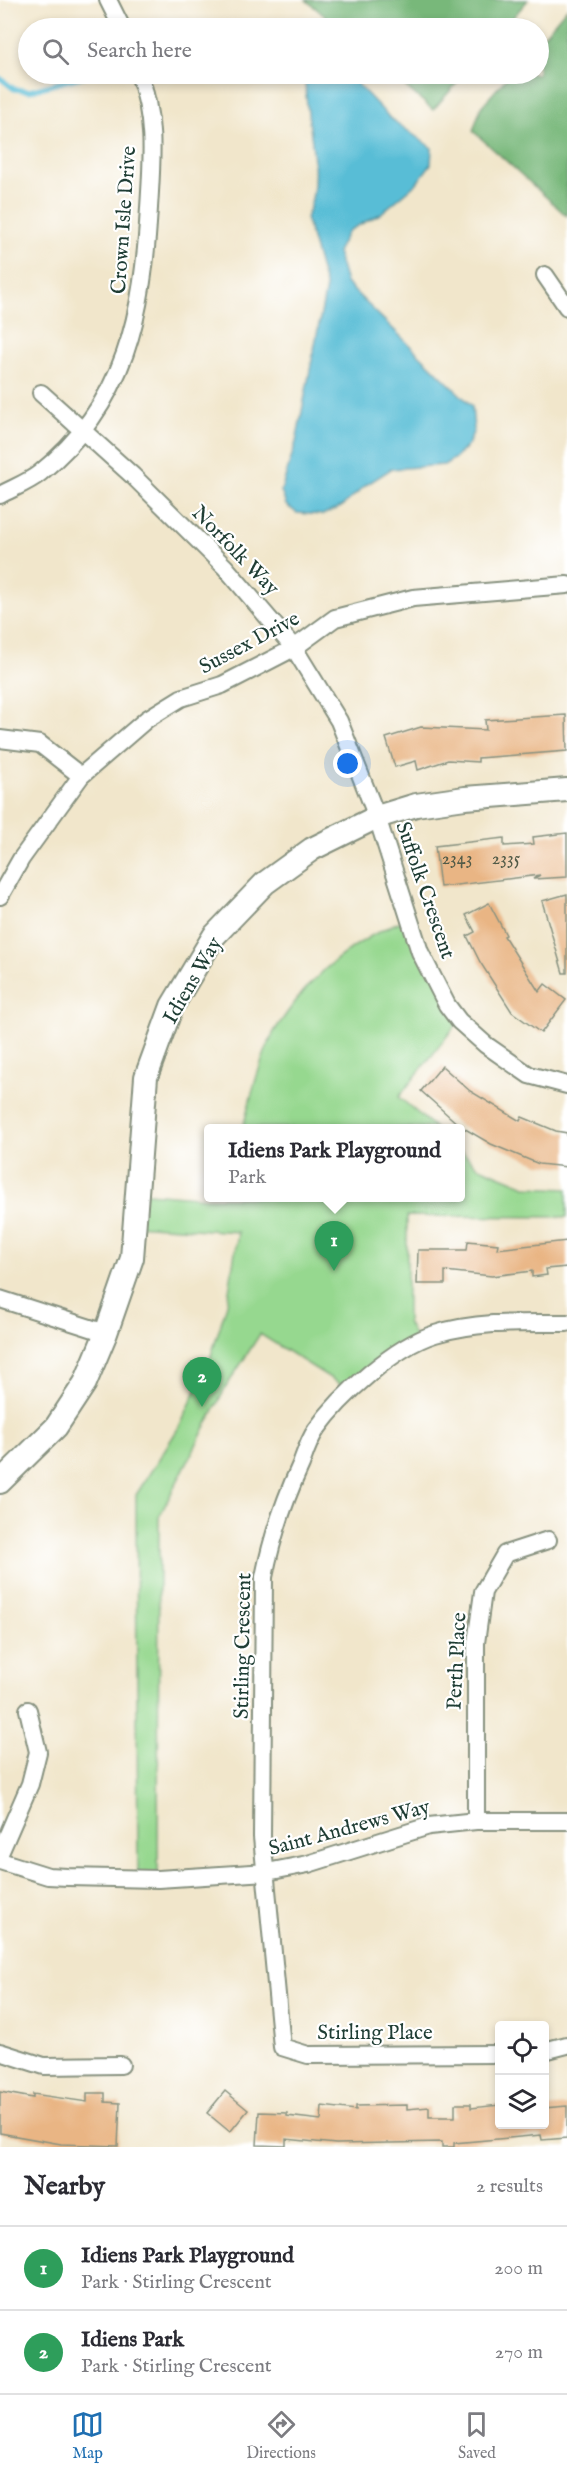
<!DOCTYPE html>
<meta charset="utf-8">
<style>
:root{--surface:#fff;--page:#f2f2f3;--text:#2b2b33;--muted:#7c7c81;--line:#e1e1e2;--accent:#1f6fb2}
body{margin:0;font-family:"IM FELL English",serif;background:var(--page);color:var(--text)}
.controls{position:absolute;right:18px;bottom:18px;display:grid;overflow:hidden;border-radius:6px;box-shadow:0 3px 9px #0003}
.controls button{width:54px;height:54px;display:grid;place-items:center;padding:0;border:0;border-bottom:2px solid var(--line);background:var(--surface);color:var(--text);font:30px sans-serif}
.you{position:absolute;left:348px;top:764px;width:21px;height:21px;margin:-15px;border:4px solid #fff;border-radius:50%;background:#1a73e8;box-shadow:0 0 0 9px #1a73e833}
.badge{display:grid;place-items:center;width:39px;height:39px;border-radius:50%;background:var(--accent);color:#fff;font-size:20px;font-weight:700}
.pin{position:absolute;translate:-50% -50px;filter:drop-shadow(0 2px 3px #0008)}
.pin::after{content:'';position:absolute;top:32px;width:21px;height:18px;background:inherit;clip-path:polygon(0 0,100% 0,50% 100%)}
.popup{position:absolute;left:204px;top:1124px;width:261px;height:78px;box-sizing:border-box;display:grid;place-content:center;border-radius:6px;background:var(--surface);filter:drop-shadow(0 2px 4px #0005);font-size:20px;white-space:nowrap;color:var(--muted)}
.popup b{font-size:22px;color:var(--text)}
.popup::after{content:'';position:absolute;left:50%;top:100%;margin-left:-12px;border:12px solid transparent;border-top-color:var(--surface)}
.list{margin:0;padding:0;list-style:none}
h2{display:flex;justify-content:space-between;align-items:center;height:78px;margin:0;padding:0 24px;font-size:26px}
h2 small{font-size:20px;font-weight:400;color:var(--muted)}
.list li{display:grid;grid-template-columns:39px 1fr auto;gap:18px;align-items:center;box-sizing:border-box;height:84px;padding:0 24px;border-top:2px solid var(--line)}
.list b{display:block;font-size:22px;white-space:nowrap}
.list p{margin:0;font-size:20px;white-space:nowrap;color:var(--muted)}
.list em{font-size:20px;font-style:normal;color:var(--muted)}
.icon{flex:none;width:33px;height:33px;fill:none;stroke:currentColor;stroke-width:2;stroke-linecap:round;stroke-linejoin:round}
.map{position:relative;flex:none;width:567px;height:2147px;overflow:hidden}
.search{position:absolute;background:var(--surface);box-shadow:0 3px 9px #0003;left:18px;right:18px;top:18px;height:66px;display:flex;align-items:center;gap:15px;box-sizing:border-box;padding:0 21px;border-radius:33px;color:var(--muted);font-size:22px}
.sheet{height:246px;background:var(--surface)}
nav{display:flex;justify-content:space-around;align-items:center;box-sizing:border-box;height:84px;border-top:2px solid var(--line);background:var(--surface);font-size:16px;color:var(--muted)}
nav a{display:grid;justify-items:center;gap:3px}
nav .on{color:var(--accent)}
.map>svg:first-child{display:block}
.green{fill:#96d88f;stroke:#5a8a62;stroke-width:1.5}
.forest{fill:#78b87a;stroke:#4c7a57;stroke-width:1.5}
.water{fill:#58bdd6;stroke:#3c7d85;stroke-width:1.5}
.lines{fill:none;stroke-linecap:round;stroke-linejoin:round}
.stream{stroke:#58bdd6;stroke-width:5}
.building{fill:#e9b584}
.street-casing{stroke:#889280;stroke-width:20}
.secondary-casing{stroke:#889280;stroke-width:26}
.street{stroke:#fff;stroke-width:16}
.secondary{stroke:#fff;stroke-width:22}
.labels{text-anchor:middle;stroke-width:4.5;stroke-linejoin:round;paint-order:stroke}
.number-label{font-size:18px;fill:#525b48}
.street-label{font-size:21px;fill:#1f3d34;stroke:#fff}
</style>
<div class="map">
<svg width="567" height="2147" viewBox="0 0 567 2147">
<rect width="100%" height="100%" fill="#fff"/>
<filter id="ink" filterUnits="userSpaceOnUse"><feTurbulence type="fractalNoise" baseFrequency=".0167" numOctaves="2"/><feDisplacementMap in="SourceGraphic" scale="12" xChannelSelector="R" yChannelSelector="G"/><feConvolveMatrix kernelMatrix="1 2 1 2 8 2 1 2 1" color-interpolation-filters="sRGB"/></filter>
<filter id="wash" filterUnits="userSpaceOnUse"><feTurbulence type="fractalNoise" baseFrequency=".008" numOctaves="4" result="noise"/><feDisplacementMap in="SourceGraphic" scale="24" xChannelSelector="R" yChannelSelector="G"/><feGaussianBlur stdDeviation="1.35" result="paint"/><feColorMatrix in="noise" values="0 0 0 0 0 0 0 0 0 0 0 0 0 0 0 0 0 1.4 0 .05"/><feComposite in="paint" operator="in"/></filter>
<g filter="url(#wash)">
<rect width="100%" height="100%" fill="#f1e6cb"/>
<!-- green -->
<path class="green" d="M 408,918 L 459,1021 L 399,1097 L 435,1128 L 243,1128 C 251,1097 258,1066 272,1036 C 275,1028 282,1021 287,1013 C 317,969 359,938 408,918 Z
M 460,1150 L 477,1166 L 528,1187 L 567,1189 L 567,1217 L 407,1216 L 407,1322 L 418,1343 L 351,1391 L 260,1334 L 226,1387 L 159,1517 L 158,1879 L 138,1879 L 136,1495 L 181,1424 L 210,1359 L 227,1304 L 238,1232 L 135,1225 L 136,1192 L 208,1198 L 460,1198 Z"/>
<!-- forest -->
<path class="forest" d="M 306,0 L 528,0 L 504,28 L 339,28 Z
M 567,8 L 567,216 L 473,131 L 481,107 L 510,74 L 538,74 L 539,41 Z
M 391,74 L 465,74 L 433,110 Z"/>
<!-- water -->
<path class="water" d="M 305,74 L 348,74 L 390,118 L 432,148 L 431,164 L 416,184 L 380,214 L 348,231 L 337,252 L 346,283 L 472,406 L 474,430 L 468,445 L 455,458 L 444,465 L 391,469 L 366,485 L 341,507 L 322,515 L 297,513 L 286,505 L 281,491 L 296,442 L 326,288 L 306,218 C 326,173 304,121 305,74 Z"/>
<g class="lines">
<!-- stream -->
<path class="stream" d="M 264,28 L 280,25 L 289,28
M 0,78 L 14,89 L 29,91 L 91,74"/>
</g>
<g id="blocks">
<!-- building -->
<path class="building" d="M 566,715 L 567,751 L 478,758 L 478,762 L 448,760 L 418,770 L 416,761 L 395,767 L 386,738 L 421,727 L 486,730 L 485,720 Z
M 567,833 L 567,877 L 533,879 L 540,875 L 440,887 L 435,846 L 504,838 L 504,846 L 534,844 L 533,837 Z
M 567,894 L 567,973 L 563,973 L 542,901 Z
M 489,903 L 506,935 L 504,936 L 539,992 L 545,984 L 566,1000 L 541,1033 L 512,1012 L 480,962 L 467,936 L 475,932 L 466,915 Z
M 442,1066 L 470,1091 L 520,1121 L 522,1117 L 556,1131 L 567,1133 L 567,1167 L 539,1164 L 491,1144 L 460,1126 L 421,1091 Z
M 468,1241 L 498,1244 L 497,1249 L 567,1241 L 567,1267 L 546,1269 L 547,1275 L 532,1277 L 532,1271 L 492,1276 L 445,1271 L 445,1284 L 417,1284 L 418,1250 L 467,1250 Z
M 225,2091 L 248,2110 L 230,2132 L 207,2113 Z
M 0,2092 L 33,2098 L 33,2094 L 87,2102 L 87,2093 L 105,2093 L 105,2102 L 120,2103 L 118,2146 L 61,2144 L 0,2133 Z
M 455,2104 L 471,2104 L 471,2108 L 500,2105 L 500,2124 L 544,2124 L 544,2108 L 567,2106 L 567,2138 L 542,2140 L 541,2135 L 454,2143 L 454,2147 L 442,2147 L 442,2142 L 336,2144 L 286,2139 L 286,2146 L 257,2145 L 259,2112 L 287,2113 L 287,2116 L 321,2120 L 322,2106 L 356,2110 L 356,2106 L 407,2105 L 407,2109 L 429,2107 L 429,2117 L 455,2117 Z"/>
</g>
</g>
<g filter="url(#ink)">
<use href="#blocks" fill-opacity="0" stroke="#889280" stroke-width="1.5"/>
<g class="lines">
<!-- street casing -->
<g class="street-casing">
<path id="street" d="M 108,0 L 122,28
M 545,275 L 567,307
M 41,393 L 133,476 L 225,567 L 294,648 L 339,721 L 377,817 L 420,952 L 447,1005 L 459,1021 L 486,1045 L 529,1075 L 567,1085
M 0,495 C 13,488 29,482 40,473 C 127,403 143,313 149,208 C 152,159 156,121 139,74
M 0,739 L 40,744 L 81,776
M 0,896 L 21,859 L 81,776 L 147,719 L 181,698 L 222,685 L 294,648 L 335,618 L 413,598 L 567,585
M 0,1299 L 106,1333
M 476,1821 L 476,1643 L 483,1592 L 505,1554 L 548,1540
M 0,1853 L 30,1784 L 38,1752 L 28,1710
M 0,1861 L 48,1876 L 68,1877 L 158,1879 L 267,1872 L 308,1864 L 429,1826 L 476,1821 L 567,1821
M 544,2051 L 567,2045
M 0,2052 L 44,2066 L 121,2065
M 500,2054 L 308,2055 L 282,2047 L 262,1837 L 264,1577 C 272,1537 284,1501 301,1464 C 305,1453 309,1440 316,1430 C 340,1396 395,1346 435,1334 C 478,1321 523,1323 567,1323"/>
</g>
<!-- secondary casing -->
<g class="secondary-casing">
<path id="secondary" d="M 0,1482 L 56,1427 L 85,1383 L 106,1333 L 132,1258 L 146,1077 L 172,1006 L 214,936 L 265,883 L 312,849 L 377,817 L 416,805 L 465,798 L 567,790"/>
</g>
<!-- street -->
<use href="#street" class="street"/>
<!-- secondary -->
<use href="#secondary" class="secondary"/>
</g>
</g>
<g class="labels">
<!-- number labels -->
<g class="number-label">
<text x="457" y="864">2343</text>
<text x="506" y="864">2335</text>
</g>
<!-- street labels -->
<g class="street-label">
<text transform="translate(123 220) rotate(-86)" y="7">Crown Isle Drive</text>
<text transform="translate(236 550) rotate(46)" y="7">Norfolk Way</text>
<text transform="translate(249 642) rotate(-28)" y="7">Sussex Drive</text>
<text transform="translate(426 890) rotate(71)" y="7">Suffolk Crescent</text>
<text transform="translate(192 980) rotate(-60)" y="7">Idiens Way</text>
<text transform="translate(242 1646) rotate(-89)" y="7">Stirling Crescent</text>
<text transform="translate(456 1661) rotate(-87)" y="7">Perth Place</text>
<text transform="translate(349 1827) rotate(-15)" y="7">Saint Andrews Way</text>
<text x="375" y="2039">Stirling Place</text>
</g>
</g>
</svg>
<div class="controls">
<button><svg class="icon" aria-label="locate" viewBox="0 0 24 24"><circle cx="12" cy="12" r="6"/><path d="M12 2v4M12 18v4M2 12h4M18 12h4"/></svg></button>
<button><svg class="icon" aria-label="layers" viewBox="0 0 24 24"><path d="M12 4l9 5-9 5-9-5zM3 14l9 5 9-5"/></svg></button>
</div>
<div class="you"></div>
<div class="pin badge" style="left:334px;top:1271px;background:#2e9e5b">1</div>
<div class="popup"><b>Idiens Park Playground</b>Park</div>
<div class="pin badge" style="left:202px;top:1407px;background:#2e9e5b">2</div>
<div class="search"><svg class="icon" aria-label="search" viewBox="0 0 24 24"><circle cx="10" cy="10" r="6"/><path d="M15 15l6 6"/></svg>Search here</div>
</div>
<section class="sheet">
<h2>Nearby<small>2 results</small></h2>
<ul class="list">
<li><span class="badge" style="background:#2e9e5b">1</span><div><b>Idiens Park Playground</b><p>Park · Stirling Crescent</p></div><em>200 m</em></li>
<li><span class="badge" style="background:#2e9e5b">2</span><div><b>Idiens Park</b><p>Park · Stirling Crescent</p></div><em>270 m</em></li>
</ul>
</section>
<nav>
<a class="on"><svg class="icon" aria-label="map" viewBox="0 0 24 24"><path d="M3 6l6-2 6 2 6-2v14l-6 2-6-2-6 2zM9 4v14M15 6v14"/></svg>Map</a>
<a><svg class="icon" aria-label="directions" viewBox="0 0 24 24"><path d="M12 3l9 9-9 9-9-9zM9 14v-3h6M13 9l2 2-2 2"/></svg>Directions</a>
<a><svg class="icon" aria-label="saved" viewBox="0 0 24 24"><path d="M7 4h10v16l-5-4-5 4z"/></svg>Saved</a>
</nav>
